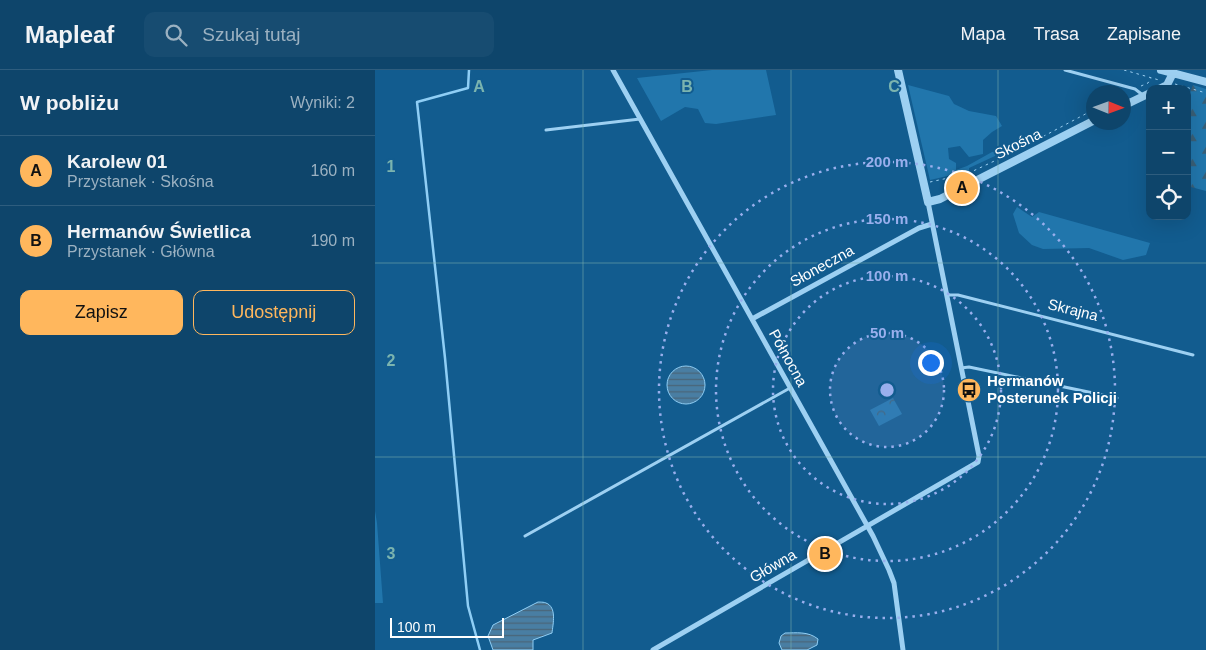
<!DOCTYPE html>
<html lang="pl">
<meta charset="utf-8">
<style>
:root{--surface:#0e456b;--page:#174c71;--text:#f1f3f6;--muted:#9bb1c1;--line:#2e5d7e;--accent:#ffb75d}
body{margin:0;font-family:Helvetica,sans-serif;background:var(--page);color:var(--text)}
.controls{position:absolute;right:15px;top:15px;display:grid;overflow:hidden;border-radius:10px;box-shadow:0 5px 20px #0002}
.controls button{width:45px;height:45px;display:grid;place-items:center;padding:0;border:0;border-bottom:1px solid var(--line);background:var(--surface);color:var(--text);font:25px sans-serif}
.compass{position:absolute;left:711px;top:15px;width:45px;height:45px;border-radius:50%;background:var(--surface);box-shadow:0 5px 20px #0002;rotate:91deg}
.scale{position:absolute;left:15px;bottom:12px;width:114px;box-sizing:border-box;padding-left:5px;border:2px solid #fff;border-top:0;font-size:14px;line-height:18px;white-space:nowrap;color:#fff;-webkit-text-stroke:4px #125c8f;paint-order:stroke}
.you{position:absolute;left:555px;top:292px;width:18px;height:18px;margin:-12px;border:4px solid #fff;border-radius:50%;background:#1a73e8;box-shadow:0 0 0 8px #1a73e833}
.badge{display:grid;place-items:center;width:32px;height:32px;border-radius:50%;background:var(--accent);color:#111;font-size:16px;font-weight:700}
.pin{position:absolute;translate:-50% -50%;border:2px solid #fff;box-shadow:0 1px 5px #0006}
.list{margin:0;padding:0;list-style:none}
h2{display:flex;justify-content:space-between;align-items:center;height:65px;margin:0;padding:0 20px;font-size:21px}
h2 small{font-size:16px;font-weight:400;color:var(--muted)}
.list li{display:grid;grid-template-columns:32px 1fr auto;gap:15px;align-items:center;box-sizing:border-box;height:70px;padding:0 20px;border-top:1px solid var(--line)}
.list b{display:block;font-size:19px;white-space:nowrap}
.list p{margin:0;font-size:16px;white-space:nowrap;color:var(--muted)}
.list em{font-size:16px;font-style:normal;color:var(--muted)}
.actions{display:flex;gap:10px;padding:15px 20px}
.actions a{flex:1;padding:11px 0;border:1px solid var(--accent);border-radius:10px;text-align:center;font-size:18px;color:var(--accent)}
.actions .main{background:var(--accent);color:#111}
.icon{flex:none;width:28px;height:28px;fill:none;stroke:currentColor;stroke-width:2;stroke-linecap:round;stroke-linejoin:round}
.map{position:relative;flex:none;width:831px;height:580px;overflow:hidden}
header{display:flex;align-items:center;gap:30px;box-sizing:border-box;height:70px;padding:0 25px;background:var(--surface);border-bottom:1px solid var(--line)}
header strong{font-size:24px}
nav{display:flex;gap:28px;margin-inline-start:auto;font-size:18px}
.search{width:350px;height:45px;background:var(--page);display:flex;align-items:center;gap:12px;box-sizing:border-box;padding:0 18px;border-radius:10px;color:var(--muted);font-size:19px}
main{display:flex}
aside{flex:1;background:var(--surface)}
.map>svg:first-child{display:block}
.grass{fill:#2176ac}
.forest{fill:url(#forest-firs)}
.park{fill:url(#park-crowns)}
.water{fill:url(#water-rules);stroke:#8fcef5}
.lines{fill:none;stroke-linecap:round;stroke-linejoin:round}
.stream{stroke:#8fcef5;stroke-width:2.5}
.path{stroke:#9dd0f2;stroke-width:1;stroke-dasharray:2.5 4;stroke-linecap:butt}
.service{stroke:#9dd0f2;stroke-width:3}
.minor{stroke:#9dd0f2;stroke-width:5}
.tertiary{stroke:#9dd0f2;stroke-width:8}
.grid{fill:none;stroke:#7bb4af;stroke-width:1;stroke-opacity:0.55}
.ring{fill:none;stroke:#99afed;stroke-width:2.5;stroke-dasharray:2.5 5}
.labels{text-anchor:middle;stroke-width:4;stroke-linejoin:round;paint-order:stroke}
.street-label{font-size:15px;fill:#fff;stroke:#125c8f}
.poi-label{font-size:15px;font-weight:bold;fill:#fff;stroke:#125c8f;text-anchor:start}
.grid-label{font-size:16px;text-anchor:middle;font-weight:bold;fill:#7bb4af;stroke:#125c8f;stroke-width:4;stroke-linejoin:round;paint-order:stroke}
.centre{fill:#99afed;stroke:#125c8f;stroke-width:2.5}
.ring-label{font-size:15px;text-anchor:middle;font-weight:bold;fill:#99afed;stroke:#125c8f;stroke-width:4;stroke-linejoin:round;paint-order:stroke}
</style>
<header>
<strong>Mapleaf</strong>
<div class="search"><svg class="icon" aria-label="search" viewBox="0 0 24 24"><circle cx="10" cy="10" r="6"/><path d="M15 15l6 6"/></svg>Szukaj tutaj</div>
<nav><a>Mapa</a><a>Trasa</a><a>Zapisane</a></nav>
</header>
<main>
<aside>
<h2>W pobliżu<small>Wyniki: 2</small></h2>
<ul class="list">
<li><span class="badge">A</span><div><b>Karolew 01</b><p>Przystanek · Skośna</p></div><em>160 m</em></li>
<li><span class="badge">B</span><div><b>Hermanów Świetlica</b><p>Przystanek · Główna</p></div><em>190 m</em></li>
</ul>
<div class="actions"><a class="main">Zapisz</a><a>Udostępnij</a></div>
</aside>
<div class="map">
<svg width="831" height="580" viewBox="0 0 831 580">
<defs>
<pattern id="forest-firs" width="22" height="20" patternUnits="userSpaceOnUse" patternTransform="scale(1.25)"><rect width="22" height="20" fill="#2176ac"/><path d="M5 1l3.5 6h-7zM16 11l3.5 6h-7z" fill="#395f77"/></pattern>
<pattern id="park-crowns" width="20" height="18" patternUnits="userSpaceOnUse" patternTransform="scale(1.25)"><rect width="20" height="18" fill="#2176ac"/><path d="M2 6a3 3 0 1 1 6 0M12 15a3 3 0 1 1 6 0" fill="none" stroke="#395f77"/></pattern>
<pattern id="water-rules" width="6" height="5" patternUnits="userSpaceOnUse" patternTransform="scale(1.25)"><rect width="6" height="5" fill="#497ea3"/><path d="M0 2.5h6" fill="none" stroke="#4a6578"/></pattern>
</defs>
<rect width="100%" height="100%" fill="#125c8f"/>
<!-- grass -->
<path class="grass" d="M 337,0 L 391,0 L 401,45 L 341,54 L 330,53 L 323,39 L 310,37 L 286,51 L 262,8 Z
M 533,15 L 574,26 L 579,34 L 594,41 L 621,46 L 627,56 L 617,62 L 608,70 L 608,84 L 594,87 L 585,76 L 573,78 L 574,89 L 581,93 L 581,100 L 592,96 L 617,82 L 622,81 L 620,86 L 594,98 L 594,101 L 555,110 Z
M 642,137 L 657,147 L 664,142 L 775,173 L 771,185 L 748,190 L 714,178 L 668,179 L 657,175 L 644,163 L 638,144 Z
M 0,441 L 2,453 L 8,533 L 0,533 Z"/>
<!-- forest -->
<path class="forest" d="M 818,15 L 831,19 L 831,121 L 816,117 L 812,113 L 812,103 L 816,89 L 812,87 L 812,30 Z"/>
<!-- park -->
<path class="park" d="M 518,328 L 527,344 L 504,356 L 495,340 Z"/>
<!-- water -->
<path class="water" d="M292 315a19 19 0 1 1 38 0a19 19 0 1 1-38 0Z
M 163,532 C 163,532 170,532 171,533 C 182,537 178,554 177,563 L 158,570 L 158,580 L 118,580 L 113,566 L 118,555 Z
M 410,563 C 421,563 433,561 443,569 L 442,575 L 432,580 L 407,580 L 404,573 L 406,566 Z"/>
<g class="lines">
<!-- stream -->
<path class="stream" d="M 94,0 L 93,18 L 42,32 L 70,288 L 93,536 L 105,580"/>
<!-- path -->
<path class="path" d="M 749,0 L 784,10
M 800,14 L 831,23
M 766,16 L 773,13 L 776,8
M 748,25 L 753,23
M 657,73 L 669,66 L 718,40
M 555,112 L 578,107 L 596,102 L 647,78"/>
<!-- service -->
<path class="service" d="M 690,0 L 760,19 L 769,26
M 171,60 L 265,49
M 572,225 L 583,225 L 818,285
M 586,298 L 594,297 L 742,328
M 150,466 L 415,318"/>
<!-- minor -->
<path class="minor" d="M 238,0 L 498,466 L 514,500 L 519,513 L 528,580
M 377,249 L 544,158 L 557,154
M 278,580 L 603,392 L 604,386 L 553,132"/>
<!-- tertiary -->
<path class="tertiary" d="M 523,0 L 553,132 L 565,129 L 718,51
M 786,0 L 831,12
M 784,19 L 792,15 L 798,3
M 748,36 L 775,23"/>
</g>
<!-- grid -->
<path class="grid" d="M 208,0 L 208,580M 416,0 L 416,580M 623,0 L 623,580M 0,193 L 831,193M 0,387 L 831,387"/>
<!-- distance rings -->
<circle cx="512" cy="320" r="57" fill="#99afed" fill-opacity=".12"/>
<g class="ring">
<circle cx="512" cy="320" r="57"/>
<circle cx="512" cy="320" r="114"/>
<circle cx="512" cy="320" r="171"/>
<circle cx="512" cy="320" r="228"/>
</g>
<!-- icons -->
<defs>
<g id="bus-disc" transform="scale(1.25)"><circle r="9.5" fill="#ffb75d" stroke="#125c8f"/><path d="M-5-6H5V4H4V6H2V4H-2V6H-4V4H-5ZM-3.5-4V0h7V-4ZM-3.5 1.2v1.5H-2V1.2ZM2 1.2v1.5H3.5V1.2Z" fill="#111"/></g>
</defs>
<g fill-rule="evenodd">
<use href="#bus-disc" x="594" y="320"/>
</g>
<g class="labels">
<!-- street labels -->
<g class="street-label">
<text transform="translate(643 74) rotate(-27)" y="5">Skośna</text>
<text transform="translate(447 196) rotate(-29)" y="5">Słoneczna</text>
<text transform="translate(698 240) rotate(14)" y="5">Skrajna</text>
<text transform="translate(413 288) rotate(61)" y="5">Północna</text>
<text transform="translate(398 496) rotate(-30)" y="5">Główna</text>
</g>
<!-- poi labels -->
<g class="poi-label">
<text x="612" y="316">Hermanów<tspan x="612" dy="17">Posterunek Policji</tspan></text>
</g>
</g>
<g class="grid-label">
<text x="104" y="22">A</text>
<text x="312" y="22">B</text>
<text x="519" y="22">C</text>
<text x="16" y="102">1</text>
<text x="16" y="296">2</text>
<text x="16" y="489">3</text>
</g>
<circle cx="512" cy="320" r="8" class="centre"/>
<g class="ring-label">
<text x="512" y="97">200 m</text>
<text x="512" y="154">150 m</text>
<text x="512" y="211">100 m</text>
<text x="512" y="268">50 m</text>
</g>
</svg>
<div class="controls">
<button>+</button>
<button>−</button>
<button><svg class="icon" aria-label="locate" viewBox="0 0 24 24"><circle cx="12" cy="12" r="6"/><path d="M12 2v4M12 18v4M2 12h4M18 12h4"/></svg></button>
</div>
<svg class="compass" viewBox="-18 -18 36 36"><path d="M0-13l5 13h-10z" fill="#e53935"/><path d="M0 13l5-13h-10z" fill="#9bb1c1"/></svg>
<div class="scale">100 m</div>
<div class="you"></div>
<div class="pin badge" style="left:587px;top:118px">A</div>
<div class="pin badge" style="left:450px;top:484px">B</div>
</div>
</main>
